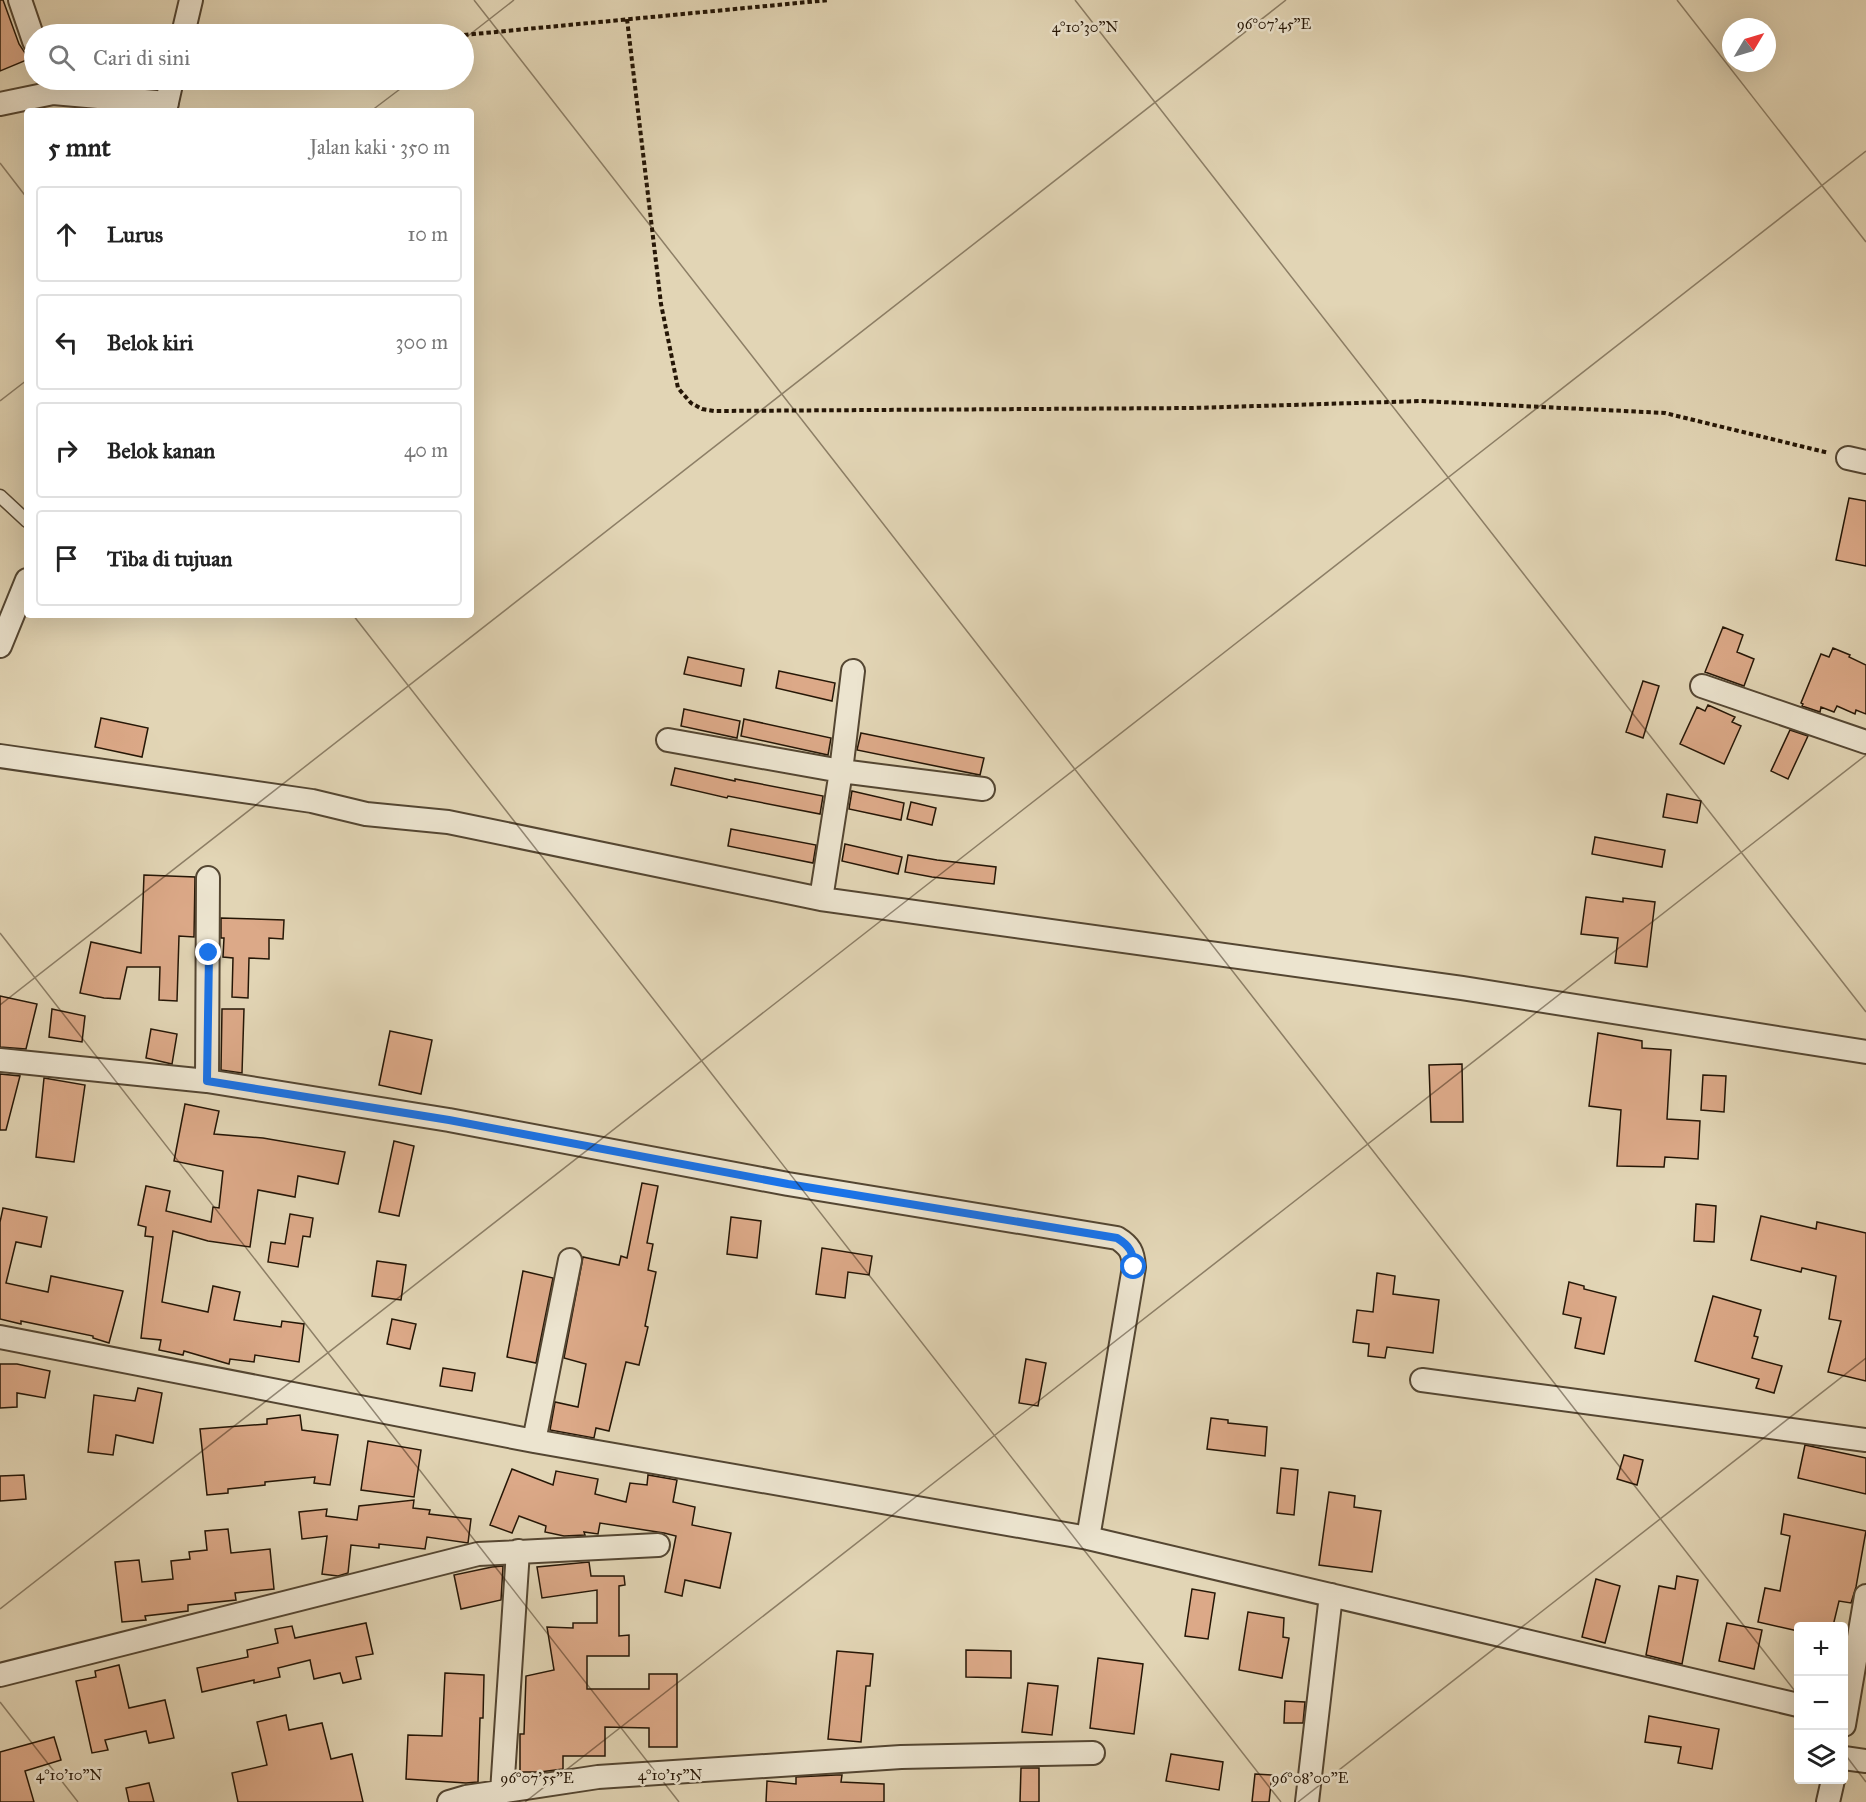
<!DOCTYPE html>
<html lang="id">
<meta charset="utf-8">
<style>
:root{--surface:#fff;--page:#f6f6f6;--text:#222;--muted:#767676;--line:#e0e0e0}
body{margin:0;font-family:"IM FELL Great Primer",serif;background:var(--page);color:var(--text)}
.controls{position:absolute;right:18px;bottom:18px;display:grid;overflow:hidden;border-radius:6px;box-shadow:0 6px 24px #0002}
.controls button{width:54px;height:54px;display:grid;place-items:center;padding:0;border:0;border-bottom:2px solid var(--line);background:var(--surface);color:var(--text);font:30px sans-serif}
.compass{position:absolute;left:1722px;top:18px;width:54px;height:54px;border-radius:50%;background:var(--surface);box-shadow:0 6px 24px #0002;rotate:52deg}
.stop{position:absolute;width:18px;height:18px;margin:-14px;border:4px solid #1a73e8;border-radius:50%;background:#fff}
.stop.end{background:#1a73e8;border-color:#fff;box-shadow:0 2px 6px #0008}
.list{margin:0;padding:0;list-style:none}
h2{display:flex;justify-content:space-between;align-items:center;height:78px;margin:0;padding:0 24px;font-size:26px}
h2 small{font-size:20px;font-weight:400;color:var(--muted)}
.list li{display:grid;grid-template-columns:39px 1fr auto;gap:18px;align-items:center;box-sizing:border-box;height:96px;margin:0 12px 12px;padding:0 12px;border:2px solid var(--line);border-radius:6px}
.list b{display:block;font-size:22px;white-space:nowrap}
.list em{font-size:20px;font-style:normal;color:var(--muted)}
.icon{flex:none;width:33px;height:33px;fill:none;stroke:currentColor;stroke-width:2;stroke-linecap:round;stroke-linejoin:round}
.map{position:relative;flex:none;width:1866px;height:1802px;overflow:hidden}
.search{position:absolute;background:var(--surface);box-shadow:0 6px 24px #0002;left:24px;top:24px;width:450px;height:66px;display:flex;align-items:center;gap:15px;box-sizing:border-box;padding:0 21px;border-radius:33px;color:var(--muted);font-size:22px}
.panel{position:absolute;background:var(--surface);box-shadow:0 6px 24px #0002;left:24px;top:108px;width:450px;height:510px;border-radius:6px}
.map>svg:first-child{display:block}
.building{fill:#dca988;stroke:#251606;stroke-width:1.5}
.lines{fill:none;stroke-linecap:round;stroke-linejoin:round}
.lane-casing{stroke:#544632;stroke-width:15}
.street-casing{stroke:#544632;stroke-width:26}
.path{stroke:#251606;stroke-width:4;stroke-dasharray:4.5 3;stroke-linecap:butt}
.lane{stroke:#ece4cf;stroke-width:12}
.street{stroke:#ece4cf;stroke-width:22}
.route{stroke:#1a73e8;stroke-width:8}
.ticks{fill:none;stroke:#251606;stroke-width:1.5;stroke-opacity:0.45}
.ticks-label{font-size:15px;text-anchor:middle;fill:#251606;stroke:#ece4cf;stroke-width:5;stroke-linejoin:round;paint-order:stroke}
</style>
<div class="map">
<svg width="1866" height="1802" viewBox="0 0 1866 1802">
<rect width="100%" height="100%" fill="#e2d5b5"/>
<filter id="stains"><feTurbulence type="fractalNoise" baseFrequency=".00333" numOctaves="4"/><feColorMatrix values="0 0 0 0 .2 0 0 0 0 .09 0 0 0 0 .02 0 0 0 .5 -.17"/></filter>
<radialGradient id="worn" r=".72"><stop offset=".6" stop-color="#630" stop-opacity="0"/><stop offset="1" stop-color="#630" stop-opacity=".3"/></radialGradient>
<!-- building -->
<path class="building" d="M 0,0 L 3,0 L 19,44 L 29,59 L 0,71 Z
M 1849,498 L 1866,501 L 1866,566 L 1836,560 Z
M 1723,627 L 1743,635 L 1737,652 L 1754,659 L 1744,686 L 1705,672 Z
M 1833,648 L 1850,655 L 1849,657 L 1866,665 L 1866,714 L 1856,710 L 1855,714 L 1837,706 L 1834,712 L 1821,707 L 1820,712 L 1802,706 L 1803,704 L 1801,703 L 1821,654 L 1829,657 Z
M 688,657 L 744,669 L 741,686 L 684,674 Z
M 779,671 L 835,683 L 832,701 L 776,688 Z
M 1643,681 L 1659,686 L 1643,738 L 1626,732 Z
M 1708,705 L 1735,717 L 1732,722 L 1741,726 L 1724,764 L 1680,744 L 1697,707 L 1705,711 Z
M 684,709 L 740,721 L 737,738 L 681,726 Z
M 101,718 L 148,728 L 142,757 L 95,747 Z
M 744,719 L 831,738 L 828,755 L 741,736 Z
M 1790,730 L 1808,736 L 1788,779 L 1771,771 Z
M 861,733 L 984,758 L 980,775 L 857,750 Z
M 675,768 L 735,781 L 735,779 L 823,796 L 820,814 L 728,796 L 727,798 L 671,785 Z
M 852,791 L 904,803 L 901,820 L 849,809 Z
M 1667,794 L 1701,801 L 1697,823 L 1663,817 Z
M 911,802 L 936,808 L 932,825 L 907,819 Z
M 731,829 L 816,845 L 813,863 L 728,846 Z
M 1595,837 L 1665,850 L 1662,867 L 1592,854 Z
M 845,844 L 902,857 L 898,874 L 842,861 Z
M 908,855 L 937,860 L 996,867 L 994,884 L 932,877 L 905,872 Z
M 144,875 L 195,877 L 194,937 L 179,936 L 177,1001 L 159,1000 L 160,967 L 127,967 L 120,999 L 104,998 L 80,993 L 91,942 L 141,953 Z
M 1586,897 L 1623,902 L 1623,898 L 1655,902 L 1647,967 L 1615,963 L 1618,938 L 1581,934 Z
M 221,918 L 284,920 L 283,939 L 269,938 L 269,959 L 249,958 L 248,998 L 232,997 L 233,958 L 223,957 L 224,938 L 221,938 Z
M 0,996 L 37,1004 L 26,1049 L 0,1047 Z
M 52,1009 L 85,1016 L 82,1042 L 49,1037 Z
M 222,1009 L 244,1009 L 242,1073 L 221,1070 Z
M 151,1029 L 177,1034 L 172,1064 L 146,1058 Z
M 390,1031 L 432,1040 L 421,1094 L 379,1085 Z
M 1598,1033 L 1642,1041 L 1642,1048 L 1671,1050 L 1667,1119 L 1700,1121 L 1698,1159 L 1665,1157 L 1664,1167 L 1617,1166 L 1621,1110 L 1589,1106 Z
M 1462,1064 L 1463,1122 L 1431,1122 L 1429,1065 Z
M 0,1074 L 20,1076 L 6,1130 L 0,1130 Z
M 1703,1075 L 1726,1076 L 1724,1112 L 1701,1110 Z
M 44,1078 L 85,1085 L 74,1162 L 36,1157 Z
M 185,1104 L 219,1111 L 214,1134 L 263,1138 L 345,1152 L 338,1184 L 298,1176 L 295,1197 L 258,1190 L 250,1247 L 208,1241 L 173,1231 L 162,1302 L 208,1312 L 213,1286 L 240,1292 L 234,1320 L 281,1327 L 282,1321 L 304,1324 L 299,1362 L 255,1355 L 254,1362 L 230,1359 L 229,1364 L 184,1351 L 183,1355 L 159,1350 L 161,1340 L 141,1338 L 153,1237 L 145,1236 L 146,1227 L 138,1225 L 146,1186 L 170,1191 L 166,1211 L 211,1222 L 213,1207 L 219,1208 L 223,1171 L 174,1161 Z
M 394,1141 L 414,1146 L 399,1216 L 379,1212 Z
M 642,1183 L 658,1186 L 647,1243 L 653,1244 L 648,1270 L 656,1272 L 645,1326 L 648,1327 L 639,1365 L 626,1362 L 609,1431 L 596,1428 L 594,1438 L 550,1430 L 555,1402 L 578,1407 L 586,1364 L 564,1358 L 583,1257 L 619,1265 L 621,1256 L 627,1258 Z
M 1696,1204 L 1716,1206 L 1714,1242 L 1694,1241 Z
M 3,1208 L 47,1217 L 41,1247 L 16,1242 L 6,1283 L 48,1292 L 51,1276 L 123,1291 L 109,1343 L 93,1338 L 93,1336 L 21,1321 L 21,1324 L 0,1319 L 0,1222 Z
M 290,1214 L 313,1218 L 310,1237 L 303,1236 L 298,1267 L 268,1262 L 271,1242 L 285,1244 Z
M 1761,1216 L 1816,1229 L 1817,1222 L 1866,1233 L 1866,1381 L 1828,1372 L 1841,1321 L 1829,1319 L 1836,1276 L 1802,1268 L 1801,1272 L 1751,1260 Z
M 731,1217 L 761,1221 L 757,1258 L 727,1254 Z
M 822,1248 L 872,1256 L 869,1275 L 848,1272 L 845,1298 L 816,1294 Z
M 377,1261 L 406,1265 L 401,1300 L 372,1296 Z
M 523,1271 L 553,1278 L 536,1363 L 507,1357 Z
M 1377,1273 L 1395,1276 L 1393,1294 L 1439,1300 L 1433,1353 L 1387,1347 L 1385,1358 L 1368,1356 L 1369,1344 L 1353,1342 L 1357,1310 L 1373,1312 Z
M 1569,1282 L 1584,1286 L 1584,1289 L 1616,1297 L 1604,1354 L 1575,1348 L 1581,1318 L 1563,1314 Z
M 1713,1296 L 1761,1310 L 1754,1336 L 1758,1337 L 1752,1358 L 1782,1366 L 1774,1393 L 1756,1388 L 1759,1379 L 1695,1361 Z
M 392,1319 L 416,1324 L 410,1349 L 387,1344 Z
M 1026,1359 L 1046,1363 L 1038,1406 L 1019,1403 Z
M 0,1364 L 17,1364 L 50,1371 L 45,1398 L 17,1393 L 17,1407 L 0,1408 Z
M 443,1368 L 475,1373 L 472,1391 L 440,1386 Z
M 138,1388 L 162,1393 L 153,1443 L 116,1435 L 113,1455 L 88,1452 L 94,1395 L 135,1401 Z
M 300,1415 L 302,1430 L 338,1435 L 330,1485 L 314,1483 L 315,1477 L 265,1482 L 265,1485 L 228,1489 L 228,1493 L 207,1495 L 200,1429 L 267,1424 L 267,1419 Z
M 1211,1418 L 1228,1420 L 1228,1423 L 1267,1427 L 1265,1456 L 1207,1449 Z
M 368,1441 L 421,1450 L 414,1497 L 361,1490 Z
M 1805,1445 L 1866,1458 L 1866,1494 L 1798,1478 Z
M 1624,1455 L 1643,1460 L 1637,1485 L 1617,1479 Z
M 1281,1468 L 1298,1470 L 1294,1515 L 1277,1513 Z
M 512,1469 L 553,1485 L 556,1471 L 598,1479 L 595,1494 L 626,1502 L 630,1483 L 647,1485 L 648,1475 L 677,1480 L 673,1502 L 695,1507 L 692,1525 L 731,1533 L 720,1588 L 685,1580 L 682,1596 L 665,1592 L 676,1536 L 664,1533 L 600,1523 L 598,1534 L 584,1532 L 585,1535 L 564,1536 L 545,1532 L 546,1526 L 519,1516 L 512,1533 L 490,1525 Z
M 24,1475 L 26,1499 L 0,1501 L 0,1476 Z
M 1329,1492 L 1355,1496 L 1354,1507 L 1381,1511 L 1372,1572 L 1319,1565 Z
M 414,1500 L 413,1508 L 430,1510 L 429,1514 L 471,1519 L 468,1543 L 427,1537 L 425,1549 L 379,1544 L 379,1548 L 351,1545 L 348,1573 L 338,1576 L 322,1574 L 327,1536 L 302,1539 L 299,1512 L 327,1509 L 326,1516 L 357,1520 L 359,1506 Z
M 1784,1514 L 1866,1531 L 1856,1587 L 1851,1603 L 1839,1601 L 1833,1626 L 1798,1626 L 1798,1631 L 1758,1622 L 1765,1588 L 1780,1591 L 1790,1536 L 1781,1534 Z
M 228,1529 L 231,1553 L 270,1549 L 274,1589 L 235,1593 L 236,1600 L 188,1605 L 188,1611 L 145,1616 L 146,1620 L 122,1622 L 115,1562 L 139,1560 L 142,1582 L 173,1579 L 171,1561 L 190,1559 L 189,1552 L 207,1550 L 205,1531 Z
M 589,1562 L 591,1576 L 624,1576 L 625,1585 L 619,1586 L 619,1636 L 629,1635 L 629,1656 L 587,1656 L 587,1689 L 649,1689 L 649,1674 L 677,1674 L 677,1747 L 649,1747 L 649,1728 L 605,1727 L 605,1756 L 563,1756 L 563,1769 L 540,1772 L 520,1772 L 520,1734 L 524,1734 L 526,1676 L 554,1670 L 547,1627 L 573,1628 L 573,1623 L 597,1623 L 597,1590 L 542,1598 L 537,1567 Z
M 503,1566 L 501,1600 L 461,1609 L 454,1575 L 492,1567 Z
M 1677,1576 L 1698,1580 L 1682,1664 L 1646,1655 L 1659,1586 L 1675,1589 Z
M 1596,1579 L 1620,1586 L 1605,1643 L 1582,1637 Z
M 1192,1589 L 1215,1593 L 1208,1639 L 1185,1636 Z
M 1248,1612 L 1284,1618 L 1283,1637 L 1289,1638 L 1282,1678 L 1239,1670 Z
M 366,1623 L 373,1654 L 356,1657 L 361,1679 L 343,1683 L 340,1673 L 314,1679 L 310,1660 L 278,1668 L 280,1677 L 254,1683 L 254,1680 L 202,1692 L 197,1668 L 248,1657 L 247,1650 L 278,1643 L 275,1629 L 292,1626 L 295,1638 Z
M 1727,1623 L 1762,1630 L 1754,1669 L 1719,1661 Z
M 966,1650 L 1011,1651 L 1011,1678 L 966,1677 Z
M 837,1651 L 873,1654 L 870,1686 L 866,1686 L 861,1742 L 828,1739 Z
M 1098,1658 L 1143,1664 L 1134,1734 L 1090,1728 Z
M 119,1665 L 129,1708 L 165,1700 L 174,1738 L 149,1743 L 146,1731 L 105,1740 L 108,1750 L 92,1753 L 76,1681 L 96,1677 L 95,1671 Z
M 445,1673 L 484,1675 L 483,1718 L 480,1718 L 478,1782 L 466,1783 L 406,1779 L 408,1735 L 442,1736 Z
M 1028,1683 L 1058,1686 L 1052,1735 L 1022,1732 Z
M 1285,1701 L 1305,1702 L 1303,1723 L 1284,1723 Z
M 286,1715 L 289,1730 L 322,1723 L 331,1759 L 352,1754 L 363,1802 L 238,1802 L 232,1773 L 267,1765 L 257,1722 Z
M 1649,1716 L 1719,1729 L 1712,1769 L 1678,1763 L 1681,1747 L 1645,1742 Z
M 54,1737 L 61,1760 L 25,1771 L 34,1802 L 0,1802 L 0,1752 Z
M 1171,1754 L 1223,1762 L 1219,1790 L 1166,1781 Z
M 1021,1768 L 1039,1768 L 1039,1802 L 1020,1802 Z
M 1255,1774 L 1272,1775 L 1269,1802 L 1252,1802 Z
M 836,1775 L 842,1775 L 841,1782 L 884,1784 L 884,1802 L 766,1802 L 767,1781 L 796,1784 L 796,1777 Z
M 149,1783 L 154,1802 L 129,1802 L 126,1788 Z"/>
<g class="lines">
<!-- lane casing -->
<g class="lane-casing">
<path id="lane" d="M 0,496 L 27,521"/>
</g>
<!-- street casing -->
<g class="street-casing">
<path id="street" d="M 20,0 L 34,41
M 183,34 L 191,0
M 0,104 L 53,93 L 167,103
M 165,111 L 172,80
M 1848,458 L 1866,462
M 0,646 L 27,580
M 1702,686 L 1866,742
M 668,740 L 841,771 L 983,789
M 0,756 L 312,801 L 366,814 L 448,822 L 821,899 L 1462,988 L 1866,1052
M 821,899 L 841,771 L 853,671
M 0,1060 L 207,1081 L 449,1120 L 788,1184 L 1117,1238 C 1130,1246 1133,1252 1134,1267 L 1088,1538
M 207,1081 L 208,878
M 0,1337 L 534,1441 L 1088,1538 L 1798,1705
M 1422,1380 L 1866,1440
M 534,1441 L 570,1260
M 0,1675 L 478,1554 L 658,1545
M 1844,1725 L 1866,1596
M 1844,1758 L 1866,1761
M 502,1792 L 518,1551
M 449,1802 L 466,1797 L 598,1777 L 901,1757 L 1093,1753
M 1307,1802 L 1331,1595
M 1828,1802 L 1833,1780"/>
</g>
<!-- path -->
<path class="path" d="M 627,19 L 661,304 L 678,388 L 691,403 L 702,409 L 714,411 L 1192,408 L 1421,401 L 1665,413 L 1829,453
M 464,35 L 829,0"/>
<!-- lane -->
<use href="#lane" class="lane"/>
<!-- street -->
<use href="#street" class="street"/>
</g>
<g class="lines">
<!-- route -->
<path class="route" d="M 209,953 L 207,1081 L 449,1120 L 788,1184 L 1117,1238 C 1130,1246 1133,1252 1134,1267"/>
</g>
<!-- ticks -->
<path class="ticks" d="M 474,0 L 1798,1695M 1075,0 L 1866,1012M 1677,0 L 1866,242M 464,39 L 514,0M 371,111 L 412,80M 0,163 L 27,198M 0,401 L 27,380M 353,615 L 1281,1802M 0,933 L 679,1802M 0,1005 L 1286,0M 0,1609 L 1866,151M 0,1702 L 78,1802M 1844,1753 L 1866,1782M 525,1802 L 1866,755M 1298,1802 L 1866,1358"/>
<g class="ticks-label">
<text x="1274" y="29">96°07'45"E</text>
<text x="1085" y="32">4°10'30"N</text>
<text x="69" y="1780">4°10'10"N</text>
<text x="670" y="1780">4°10'15"N</text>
<text x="537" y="1783">96°07'55"E</text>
<text x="1310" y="1783">96°08'00"E</text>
</g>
<rect width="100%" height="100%" filter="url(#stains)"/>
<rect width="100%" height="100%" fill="url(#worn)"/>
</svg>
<div class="controls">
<button>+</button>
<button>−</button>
<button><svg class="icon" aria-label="layers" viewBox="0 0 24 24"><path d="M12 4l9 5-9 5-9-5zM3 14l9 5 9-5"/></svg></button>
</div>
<svg class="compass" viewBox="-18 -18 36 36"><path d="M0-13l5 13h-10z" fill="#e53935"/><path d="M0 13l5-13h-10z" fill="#767676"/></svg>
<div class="stop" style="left:1134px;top:1267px"></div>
<div class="stop end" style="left:209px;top:953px"></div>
<div class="search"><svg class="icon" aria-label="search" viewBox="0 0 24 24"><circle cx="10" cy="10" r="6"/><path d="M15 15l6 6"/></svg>Cari di sini</div>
<section class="panel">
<h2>5 mnt<small>Jalan kaki · 350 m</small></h2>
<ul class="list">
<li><svg class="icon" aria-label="ahead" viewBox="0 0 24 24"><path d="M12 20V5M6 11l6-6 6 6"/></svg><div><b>Lurus</b></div><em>10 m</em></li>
<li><svg class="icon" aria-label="left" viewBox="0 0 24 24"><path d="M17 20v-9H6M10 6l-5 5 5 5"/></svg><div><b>Belok kiri</b></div><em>300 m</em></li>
<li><svg class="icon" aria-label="right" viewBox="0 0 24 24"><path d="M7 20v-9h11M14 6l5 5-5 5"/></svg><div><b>Belok kanan</b></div><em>40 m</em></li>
<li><svg class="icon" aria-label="arrive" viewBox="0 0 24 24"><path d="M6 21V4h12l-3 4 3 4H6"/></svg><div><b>Tiba di tujuan</b></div></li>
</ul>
</section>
</div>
